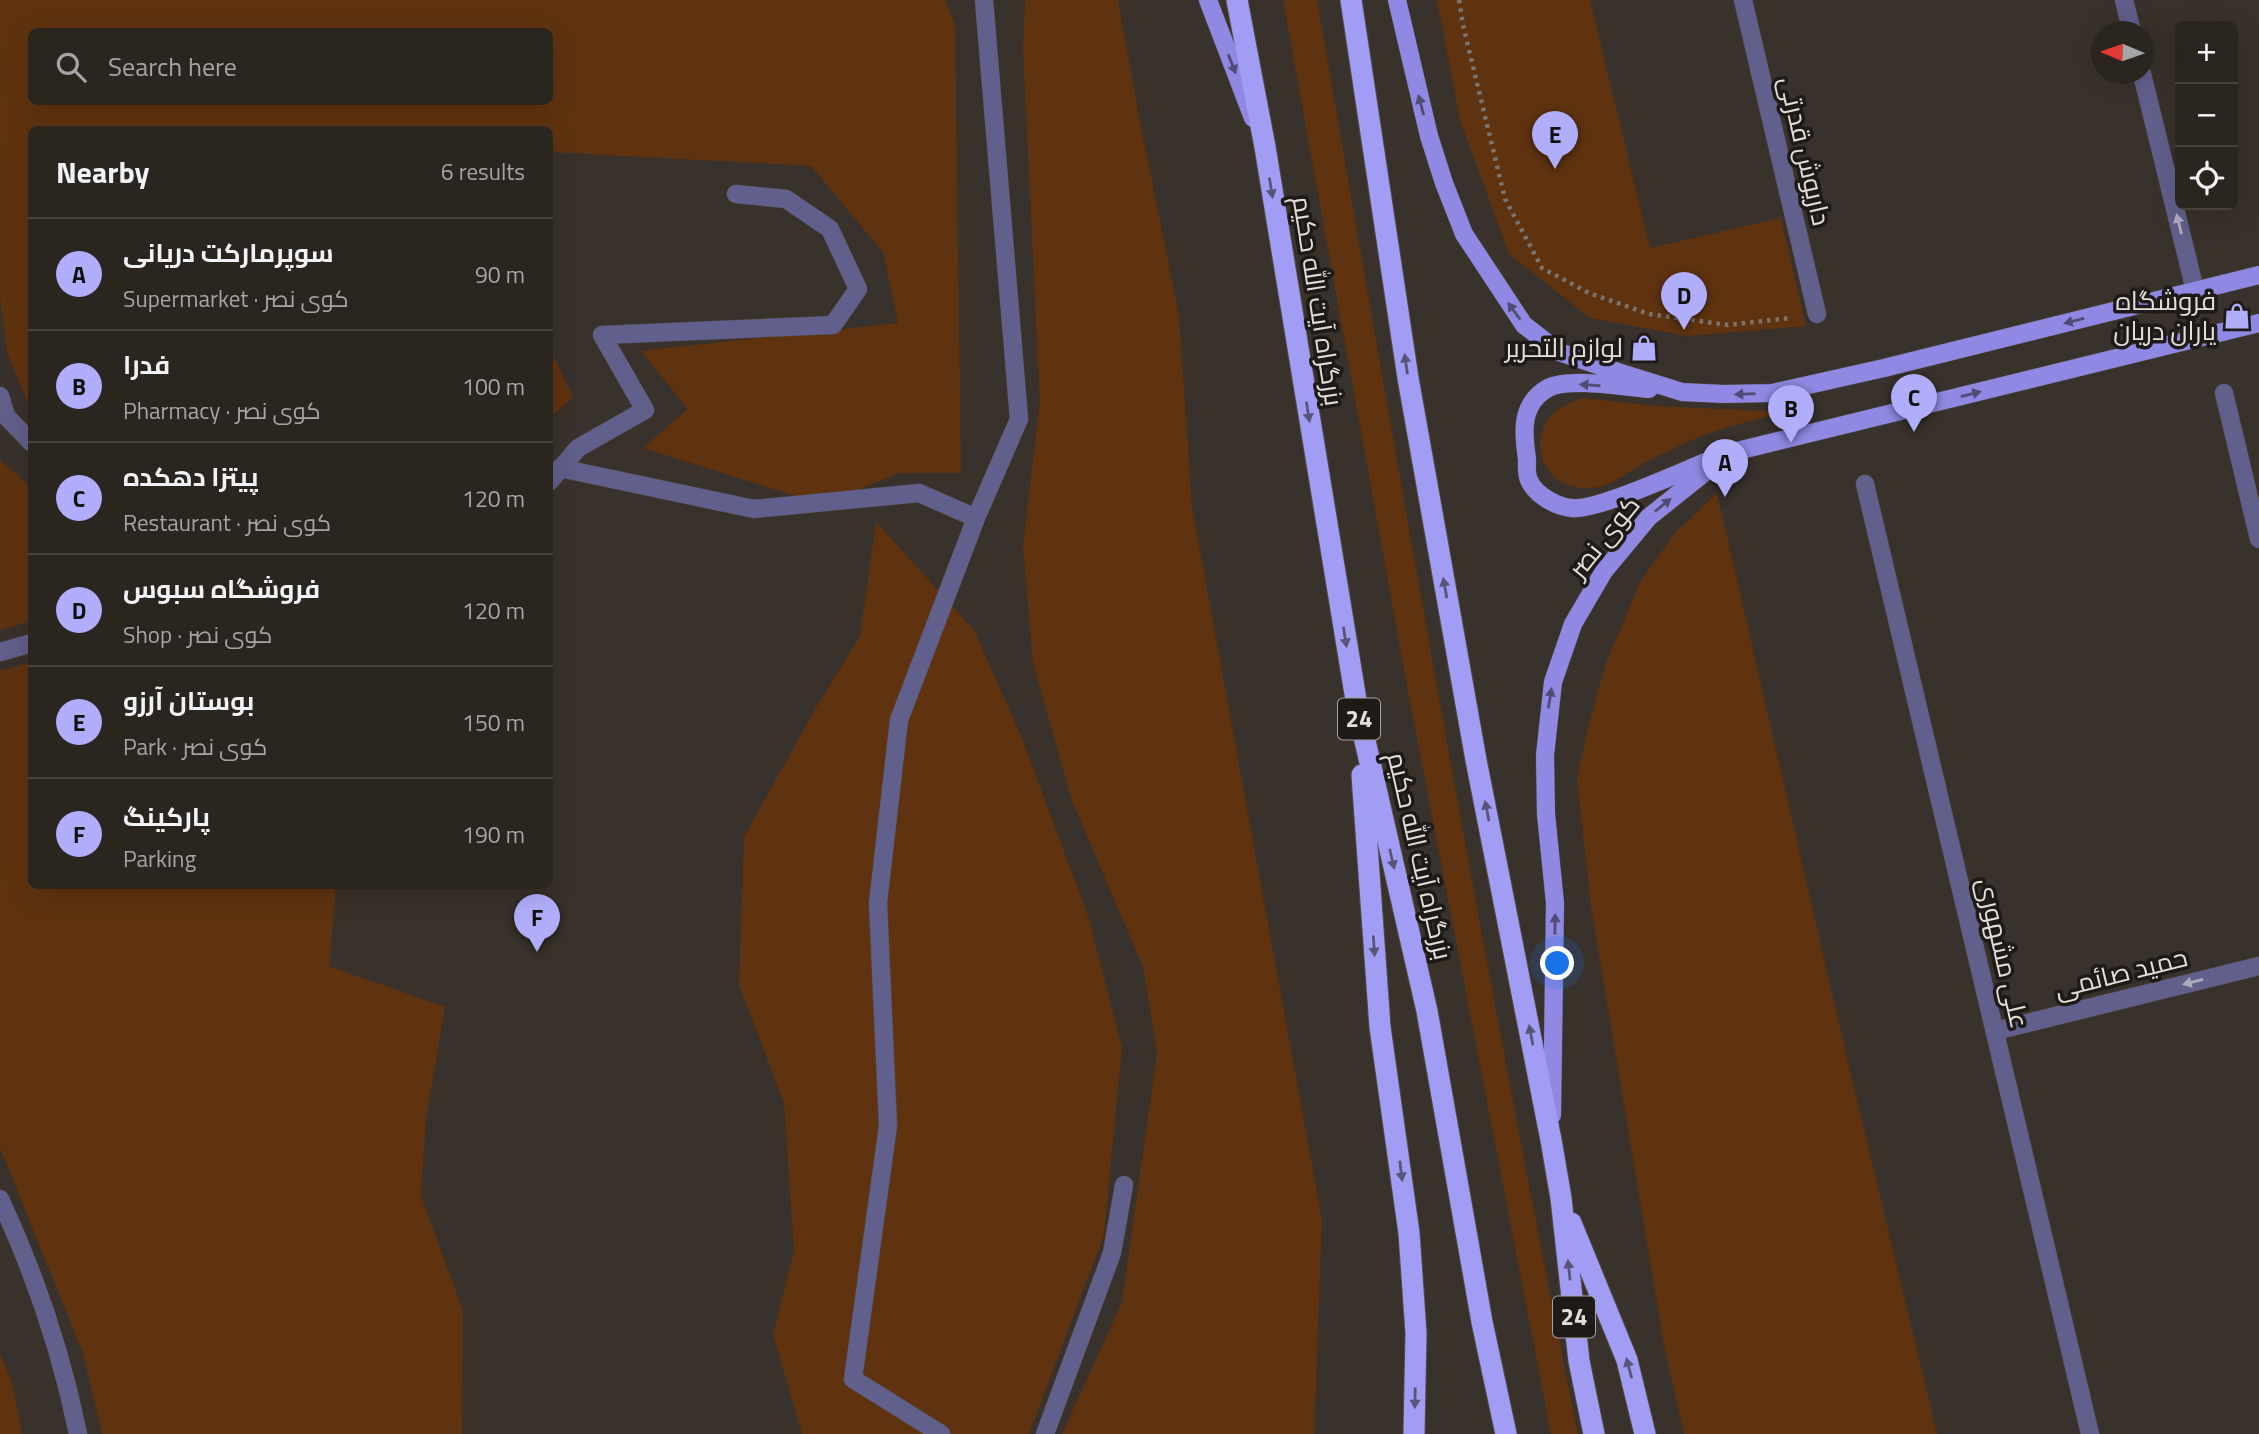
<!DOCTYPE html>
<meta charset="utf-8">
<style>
:root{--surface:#2b2520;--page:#332d29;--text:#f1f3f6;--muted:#a6a5a5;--line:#47423e;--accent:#b0adfa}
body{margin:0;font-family:"Titillium Web",Cairo,sans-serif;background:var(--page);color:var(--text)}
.controls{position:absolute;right:21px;top:21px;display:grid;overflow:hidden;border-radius:10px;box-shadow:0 7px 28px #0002}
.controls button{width:63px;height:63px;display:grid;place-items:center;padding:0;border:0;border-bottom:2px solid var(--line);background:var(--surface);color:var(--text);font:35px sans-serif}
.compass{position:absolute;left:2091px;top:21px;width:63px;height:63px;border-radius:50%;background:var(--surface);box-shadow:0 7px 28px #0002;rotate:272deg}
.you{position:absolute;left:1558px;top:964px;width:24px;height:24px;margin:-18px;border:5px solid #fff;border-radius:50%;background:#1a73e8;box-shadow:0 0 0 10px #1a73e833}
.badge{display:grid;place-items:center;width:46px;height:46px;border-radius:50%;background:var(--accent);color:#111;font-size:23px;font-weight:700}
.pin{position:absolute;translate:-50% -58px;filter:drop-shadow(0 2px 4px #0008)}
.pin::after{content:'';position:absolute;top:37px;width:24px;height:21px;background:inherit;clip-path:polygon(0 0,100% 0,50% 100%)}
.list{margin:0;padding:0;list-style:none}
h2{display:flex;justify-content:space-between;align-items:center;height:91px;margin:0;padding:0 28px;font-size:30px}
h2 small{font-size:23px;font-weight:400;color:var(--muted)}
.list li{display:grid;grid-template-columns:46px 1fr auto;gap:21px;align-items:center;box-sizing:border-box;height:112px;padding:0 28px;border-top:2px solid var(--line)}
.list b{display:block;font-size:26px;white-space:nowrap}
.list p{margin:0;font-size:23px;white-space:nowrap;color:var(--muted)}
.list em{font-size:23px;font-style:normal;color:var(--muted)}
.icon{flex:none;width:38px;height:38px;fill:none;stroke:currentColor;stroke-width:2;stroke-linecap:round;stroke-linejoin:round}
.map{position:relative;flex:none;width:2259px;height:1434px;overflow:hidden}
.search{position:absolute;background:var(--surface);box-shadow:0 7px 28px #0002;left:28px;top:28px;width:525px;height:77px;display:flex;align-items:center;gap:18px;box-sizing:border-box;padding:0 24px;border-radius:10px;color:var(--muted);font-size:26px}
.panel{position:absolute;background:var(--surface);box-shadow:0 7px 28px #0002;left:28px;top:126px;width:525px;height:763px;border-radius:10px}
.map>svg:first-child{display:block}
.green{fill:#5f3310;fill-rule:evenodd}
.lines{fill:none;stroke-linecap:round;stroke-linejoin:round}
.minor-casing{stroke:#544d47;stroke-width:19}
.major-casing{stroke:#544d47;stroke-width:19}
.highway-casing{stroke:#544d47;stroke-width:23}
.path{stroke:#7c746f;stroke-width:4.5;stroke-dasharray:3.5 5;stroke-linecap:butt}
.minor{stroke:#615f8b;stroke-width:18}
.major{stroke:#8f89e3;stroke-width:18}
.highway{stroke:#a29df4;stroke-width:21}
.oneway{fill:#504c73}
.oneway2{fill:#59557a}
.oneway3{fill:#b0abbb}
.labels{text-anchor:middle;stroke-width:7;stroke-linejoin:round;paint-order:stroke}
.shield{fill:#1d1a17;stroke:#a8a3a0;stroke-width:2}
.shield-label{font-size:24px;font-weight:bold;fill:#e4dedb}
.street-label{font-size:26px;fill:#e4dedb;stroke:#1d1a17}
.poi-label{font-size:26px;fill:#e4dedb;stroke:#1d1a17;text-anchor:end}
</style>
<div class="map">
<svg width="2259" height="1434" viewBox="0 0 2259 1434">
<rect width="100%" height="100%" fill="#39312b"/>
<!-- green -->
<path class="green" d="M 0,0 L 945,0 L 955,25 L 961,473 L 900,473 L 821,504 L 643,448 L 688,409 L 641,351 L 898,323 L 883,252 L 811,166 L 550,152 L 550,130 L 32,130 L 31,411 L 7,352 L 0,295 ZM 32,32 L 550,32 L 550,102 L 32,102 Z
M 1025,0 L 1118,0 L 1142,132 L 1179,315 L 1192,507 L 1322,1220 L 1314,1434 L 1062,1434 L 1122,1302 L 1157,1053 L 1143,967 L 1072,801 L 1033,663 L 1023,545 L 1040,402 L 1023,50 Z
M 1283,0 L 1317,0 C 1400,479 1482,958 1578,1434 L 1551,1434 L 1545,1403 L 1407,686 Z
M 1437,0 L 1590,0 L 1650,248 L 1781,218 L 1806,326 L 1687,336 L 1590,318 L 1509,254 L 1460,120 Z
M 550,349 L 573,397 L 550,418 Z
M 1582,398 L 1656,406 L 1788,412 C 1758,419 1728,426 1699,437 C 1681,445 1663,453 1646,462 C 1625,473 1606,491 1582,488 C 1548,485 1529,451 1547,421 C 1554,409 1570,403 1582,398 Z
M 0,460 L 32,488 L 31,621 L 0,630 Z
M 1717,493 L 1843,1041 L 1937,1434 L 1684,1434 L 1665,1351 L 1591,906 L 1577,779 L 1588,728 L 1605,666 L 1640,582 L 1674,534 Z
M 876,522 L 974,630 L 1022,738 L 1089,919 L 1122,1048 L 1104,1235 L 1029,1434 L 802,1434 L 773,1334 L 794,1251 L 784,1103 L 739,985 L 744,837 L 814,711 L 860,636 Z
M 31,662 L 32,886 L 336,886 L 329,966 L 445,1007 L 426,1118 L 421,1196 L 463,1311 L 462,1434 L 102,1434 L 83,1353 L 0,1148 L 0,671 Z
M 0,1353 L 13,1385 L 22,1434 L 0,1434 Z"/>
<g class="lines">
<!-- minor casing -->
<g class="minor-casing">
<path id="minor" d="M 1743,0 L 1817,314
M 2124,0 L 2132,32
M 2142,74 L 2195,290
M 2224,393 L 2259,539
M 0,396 L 6,416 L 32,443
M 560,468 L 754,509 L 919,493 L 976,518 L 1019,419 L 984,0
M 550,481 L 578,448 L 645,410 L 602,335 L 833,325 L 858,289 L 830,229 L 786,199 L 736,194
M 1865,484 L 2090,1434
M 0,652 L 32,643
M 1995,1031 L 2259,966
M 0,1199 C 34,1272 62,1355 78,1434
M 941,1434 L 853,1379 L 888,1126 L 878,903 L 899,720 L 976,518
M 1045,1434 L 1112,1253 L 1124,1185"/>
</g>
<!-- major casing -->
<g class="major-casing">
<path id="major" d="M 1208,0 L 1253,118
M 1397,0 L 1429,136 L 1444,183 L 1464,234 L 1524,325 L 1559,352 L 1618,372 L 1682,392 L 1724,394 L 1772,393 L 1884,368 L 2259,275
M 1649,389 C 1625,387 1568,377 1548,388 C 1520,404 1523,432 1527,459 C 1527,465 1526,474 1529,480 C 1535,495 1557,507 1572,508 C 1597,511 1685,470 1713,459
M 1552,1115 L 1555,903 L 1546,814 L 1545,755 L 1553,682 L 1573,624 L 1604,571 L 1649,517 L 1729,453 L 2259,323"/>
</g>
<!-- highway casing -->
<g class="highway-casing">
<path id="highway" d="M 1237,0 L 1265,147 L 1357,706 L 1427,1011 L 1482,1322 L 1506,1434
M 1351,0 L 1408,378 L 1476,760 L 1551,1140 L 1561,1198 L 1579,1361 L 1594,1434
M 1362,775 L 1380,1027 L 1409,1233 L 1416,1333 L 1414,1434
M 1571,1223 L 1627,1360 L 1645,1434"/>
</g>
<!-- path -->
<path class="path" d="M 1459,0 L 1463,25 L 1505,199 L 1542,268 L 1589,293 L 1649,314 L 1728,325 L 1790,318"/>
<!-- minor -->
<use href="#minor" class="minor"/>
<!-- major -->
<use href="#major" class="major"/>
<!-- highway -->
<use href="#highway" class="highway"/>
</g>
<!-- one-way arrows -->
<defs><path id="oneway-solid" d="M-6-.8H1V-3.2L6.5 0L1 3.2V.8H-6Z" transform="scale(1.75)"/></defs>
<g class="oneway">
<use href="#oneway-solid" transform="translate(1232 64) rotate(69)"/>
<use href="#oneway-solid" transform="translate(1421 105) rotate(-105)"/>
<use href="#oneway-solid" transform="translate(1514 311) rotate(-126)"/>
<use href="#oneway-solid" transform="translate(2074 321) rotate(166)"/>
<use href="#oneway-solid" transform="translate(1590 385) rotate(-176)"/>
<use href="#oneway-solid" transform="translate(1745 394) rotate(178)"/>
<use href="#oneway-solid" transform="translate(1971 394) rotate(-14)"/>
<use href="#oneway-solid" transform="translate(1663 505) rotate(-39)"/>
<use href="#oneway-solid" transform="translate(1550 698) rotate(-81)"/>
<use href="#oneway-solid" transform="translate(1555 924) rotate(-89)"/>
</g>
<g class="oneway2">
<use href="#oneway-solid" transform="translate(1271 188) rotate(81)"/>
<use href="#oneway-solid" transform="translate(1406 364) rotate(-98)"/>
<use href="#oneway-solid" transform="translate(1308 412) rotate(81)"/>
<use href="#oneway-solid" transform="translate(1445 588) rotate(-100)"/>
<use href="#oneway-solid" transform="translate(1345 637) rotate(81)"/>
<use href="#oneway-solid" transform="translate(1487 811) rotate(-101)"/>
<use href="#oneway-solid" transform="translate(1392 859) rotate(77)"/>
<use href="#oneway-solid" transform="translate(1374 946) rotate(86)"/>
<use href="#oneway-solid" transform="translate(1531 1035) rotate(-101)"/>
<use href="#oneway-solid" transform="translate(1401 1171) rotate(83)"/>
<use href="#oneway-solid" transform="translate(1569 1270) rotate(-96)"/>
<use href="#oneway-solid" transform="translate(1629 1368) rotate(-105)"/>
<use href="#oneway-solid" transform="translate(1415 1398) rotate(91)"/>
</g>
<g class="oneway3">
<use href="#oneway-solid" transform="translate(2179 224) rotate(-104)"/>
<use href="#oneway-solid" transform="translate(2193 982) rotate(166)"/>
</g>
<!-- icons -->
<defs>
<g id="shop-bare" transform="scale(2.1)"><path d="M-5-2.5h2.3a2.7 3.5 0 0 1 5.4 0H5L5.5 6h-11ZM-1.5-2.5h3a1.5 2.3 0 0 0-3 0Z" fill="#b0adfa" stroke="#1d1a17" stroke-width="2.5" paint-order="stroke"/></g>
</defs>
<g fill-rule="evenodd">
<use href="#shop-bare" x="2237" y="316"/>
<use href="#shop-bare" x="1644" y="348"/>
</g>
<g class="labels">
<!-- shield labels -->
<g class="shield">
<rect x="1338" y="698.5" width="42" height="41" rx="5"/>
<rect x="1553" y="1296.5" width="42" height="41" rx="5"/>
</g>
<g class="shield-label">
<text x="1359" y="727">24</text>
<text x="1574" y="1325">24</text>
</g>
<!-- street labels -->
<g class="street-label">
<text transform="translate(1805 151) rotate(77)" y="9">داریوش قدرتی</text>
<text transform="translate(1318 301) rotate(81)" y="9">بزرگراه آیت الله حکیم</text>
<text transform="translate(1604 537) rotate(-51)" y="9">کوی نصر</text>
<text transform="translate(1420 856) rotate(77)" y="9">بزرگراه آیت الله حکیم</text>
<text transform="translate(2003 953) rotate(77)" y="9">علی مشهوری</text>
<text transform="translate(2121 973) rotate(-14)" y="9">حمید صائمی</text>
</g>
<!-- poi labels -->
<g class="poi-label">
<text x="2216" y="310">فروشگاه<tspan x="2216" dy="30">یاران دریان</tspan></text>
<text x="1623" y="357">لوازم التحریر</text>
</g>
</g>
</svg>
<div class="controls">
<button>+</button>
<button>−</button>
<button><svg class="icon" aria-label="locate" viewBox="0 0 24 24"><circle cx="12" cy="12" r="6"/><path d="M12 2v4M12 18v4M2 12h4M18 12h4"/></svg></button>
</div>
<svg class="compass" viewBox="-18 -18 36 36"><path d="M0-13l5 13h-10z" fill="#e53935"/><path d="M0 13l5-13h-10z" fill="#a6a5a5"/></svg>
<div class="you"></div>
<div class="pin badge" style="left:1725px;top:497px">A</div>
<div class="pin badge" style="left:1791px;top:443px">B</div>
<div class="pin badge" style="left:1914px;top:432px">C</div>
<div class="pin badge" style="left:1684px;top:330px">D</div>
<div class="pin badge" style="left:1555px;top:169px">E</div>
<div class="pin badge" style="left:537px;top:952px">F</div>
<div class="search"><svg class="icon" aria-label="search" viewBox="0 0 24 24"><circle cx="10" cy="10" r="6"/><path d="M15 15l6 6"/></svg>Search here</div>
<section class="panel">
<h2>Nearby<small>6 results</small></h2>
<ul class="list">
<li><span class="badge">A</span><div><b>سوپرمارکت دریانی</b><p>Supermarket · کوی نصر</p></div><em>90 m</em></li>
<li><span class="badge">B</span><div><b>فدرا</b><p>Pharmacy · کوی نصر</p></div><em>100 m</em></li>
<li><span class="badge">C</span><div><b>پیتزا دهکده</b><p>Restaurant · کوی نصر</p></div><em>120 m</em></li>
<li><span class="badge">D</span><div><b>فروشگاه سبوس</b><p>Shop · کوی نصر</p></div><em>120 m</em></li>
<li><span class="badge">E</span><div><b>بوستان آرزو</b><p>Park · کوی نصر</p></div><em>150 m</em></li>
<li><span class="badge">F</span><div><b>پارکینگ</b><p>Parking</p></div><em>190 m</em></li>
</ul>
</section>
</div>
